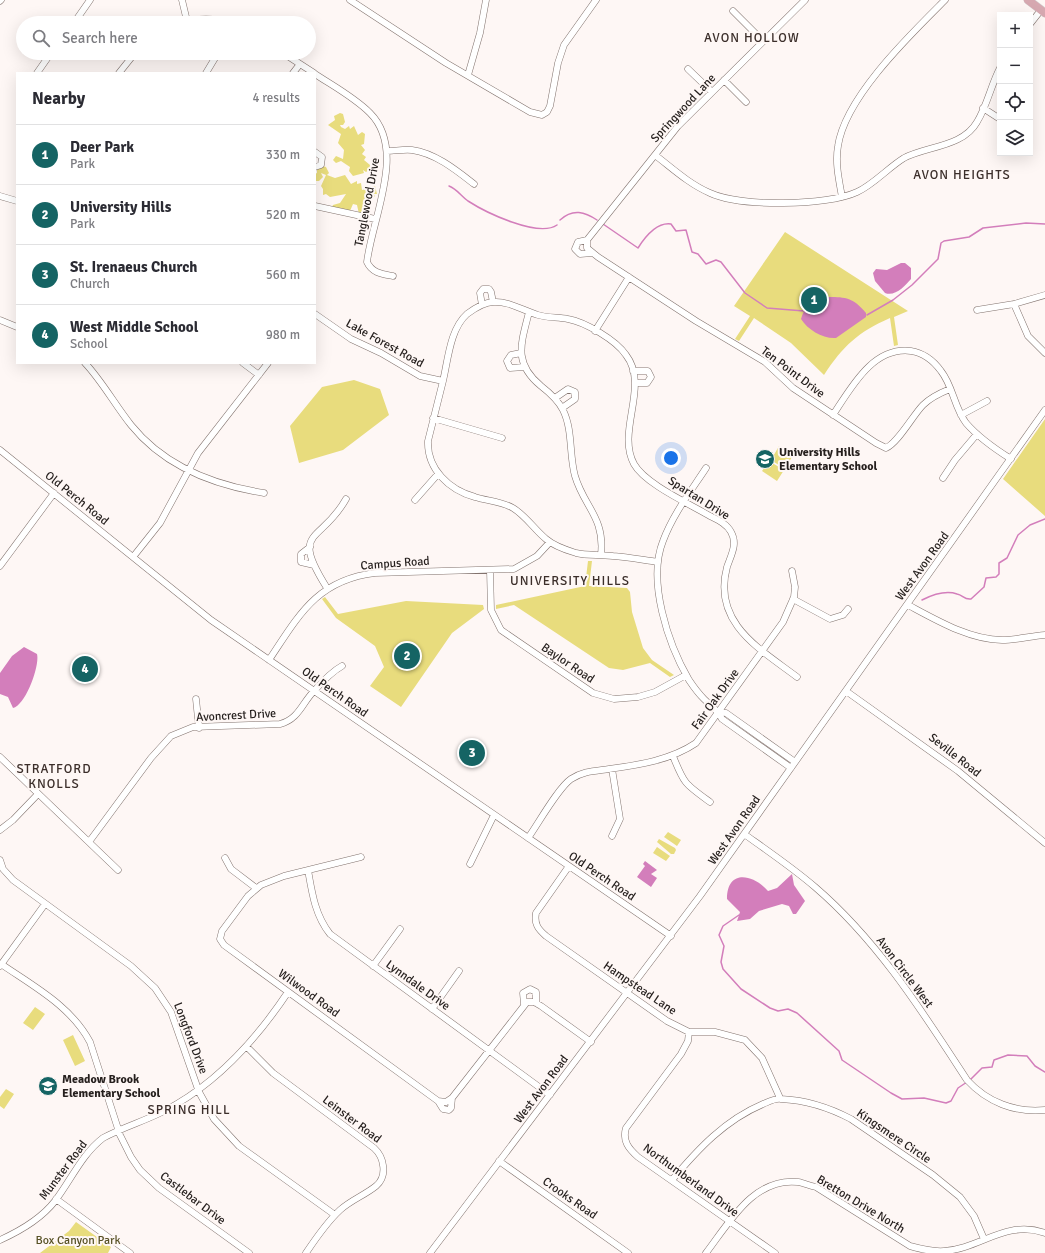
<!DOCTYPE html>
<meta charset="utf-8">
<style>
:root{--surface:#fff;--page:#f2f2f3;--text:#2b2b33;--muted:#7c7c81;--line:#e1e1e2;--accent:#156464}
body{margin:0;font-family:Signika,sans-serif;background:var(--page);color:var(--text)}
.controls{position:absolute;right:12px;top:12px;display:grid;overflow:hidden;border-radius:0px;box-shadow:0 4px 16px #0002}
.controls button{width:36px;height:36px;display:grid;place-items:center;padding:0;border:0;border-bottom:1px solid var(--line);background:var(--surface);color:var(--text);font:20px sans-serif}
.you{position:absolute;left:671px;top:458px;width:14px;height:14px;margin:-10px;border:3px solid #fff;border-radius:50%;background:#1a73e8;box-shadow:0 0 0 6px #1a73e833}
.badge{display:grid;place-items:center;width:26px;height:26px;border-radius:50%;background:var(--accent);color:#fff;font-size:13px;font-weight:700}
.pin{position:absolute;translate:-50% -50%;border:2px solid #fff;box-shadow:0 1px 4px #0006}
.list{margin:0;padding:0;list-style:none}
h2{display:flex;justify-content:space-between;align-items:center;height:52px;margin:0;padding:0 16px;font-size:17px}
h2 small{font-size:13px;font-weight:400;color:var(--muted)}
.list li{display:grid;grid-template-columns:26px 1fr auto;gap:12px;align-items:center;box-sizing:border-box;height:60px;padding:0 16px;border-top:1px solid var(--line)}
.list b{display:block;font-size:15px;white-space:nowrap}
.list p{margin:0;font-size:13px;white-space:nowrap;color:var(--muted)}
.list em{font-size:13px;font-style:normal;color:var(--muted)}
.icon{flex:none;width:22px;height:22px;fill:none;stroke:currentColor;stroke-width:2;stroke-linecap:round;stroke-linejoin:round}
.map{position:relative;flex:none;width:1045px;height:1253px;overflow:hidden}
.search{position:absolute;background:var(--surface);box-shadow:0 4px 16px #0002;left:16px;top:16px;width:300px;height:44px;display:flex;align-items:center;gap:10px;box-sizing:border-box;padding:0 14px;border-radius:22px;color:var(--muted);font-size:15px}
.panel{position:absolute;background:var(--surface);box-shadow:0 4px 16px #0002;left:16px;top:72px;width:300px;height:292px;border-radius:0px}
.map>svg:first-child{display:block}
.green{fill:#e8dc7d}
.water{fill:#d37ebb}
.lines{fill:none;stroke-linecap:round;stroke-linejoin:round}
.stream{stroke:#d37ebb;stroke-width:1.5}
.minor-casing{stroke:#82736e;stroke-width:7}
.major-casing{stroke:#d3d2d2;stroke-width:9}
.minor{stroke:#fff;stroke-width:6}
.major{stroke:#d6a8b0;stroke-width:8}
.labels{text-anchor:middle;stroke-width:4;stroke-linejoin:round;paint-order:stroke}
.street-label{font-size:12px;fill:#251f1d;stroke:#fef7f5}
.poi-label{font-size:12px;font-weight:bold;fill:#251f1d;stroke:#fef7f5;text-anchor:start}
.park-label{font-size:12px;fill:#575125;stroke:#fef7f5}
.neighbourhood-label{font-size:13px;letter-spacing:1px;fill:#3b2e2a;stroke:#fef7f5}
</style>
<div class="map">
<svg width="1045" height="1253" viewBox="0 0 1045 1253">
<rect width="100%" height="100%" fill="#fef7f5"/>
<!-- green -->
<path class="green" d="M 340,113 L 343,114 L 345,122 L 343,125 L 340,125 L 341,127 L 345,129 L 349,126 L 350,129 L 354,126 L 358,135 L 362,132 L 365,134 L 364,144 L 361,145 L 365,150 L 362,154 L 366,157 L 364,160 L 370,165 L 369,170 L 366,172 L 363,170 L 364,173 L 353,176 L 349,171 L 350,167 L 341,161 L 336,163 L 333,160 L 336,156 L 343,159 L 344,150 L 338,143 L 341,134 L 328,125 L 335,120 L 334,116 Z
M 323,166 L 326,167 L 329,173 L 327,175 L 335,178 L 345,175 L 351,184 L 357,181 L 357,184 L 361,183 L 362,190 L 375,186 L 377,194 L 373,194 L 375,196 L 367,203 L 367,211 L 359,214 L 357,205 L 353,204 L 350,211 L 332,207 L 333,205 L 340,203 L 346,194 L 330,197 L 326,194 L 323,195 L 323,189 L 321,186 L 326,175 L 321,173 L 323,177 L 319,181 L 316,181 L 315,174 L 317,173 L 317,169 Z
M 785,232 L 908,311 L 894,317 L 898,345 L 894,346 L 890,318 C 858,332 843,346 824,375 L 791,343 L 754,318 L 739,341 L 735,339 L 750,316 L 734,306 Z
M 354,380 L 380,389 L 389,415 L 343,450 L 299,463 L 290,426 L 322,387 Z
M 1045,419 L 1045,516 L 1003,479 Z
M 779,446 L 793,455 L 785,469 L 771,460 Z
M 769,461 L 784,470 L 777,481 L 762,471 Z
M 588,561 L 592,561 L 589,586 L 627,588 L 630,592 L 632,612 L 643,648 L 652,660 L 674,675 L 670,677 L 650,663 L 623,670 L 609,668 L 514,605 L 496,609 L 496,605 L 585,586 Z
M 325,597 L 338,614 L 406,601 L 483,605 L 484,609 L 452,633 L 401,707 L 370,686 L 384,667 L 375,646 L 336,618 L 322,599 Z
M 668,832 L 681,840 L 677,846 L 664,837 Z
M 659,839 L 675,848 L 676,850 L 674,854 L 671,854 L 657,842 Z
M 657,847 L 670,856 L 666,861 L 653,853 Z
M 35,1007 L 45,1014 L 33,1030 L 23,1023 Z
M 73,1035 L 85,1061 L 75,1066 L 63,1040 Z
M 6,1089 L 14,1094 L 4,1109 L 0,1106 L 0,1097 Z
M 76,1222 L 111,1247 L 108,1253 L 40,1253 L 69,1231 Z"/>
<!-- water -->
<path class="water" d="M 901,263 L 905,263 L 911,268 L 911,279 C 905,286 895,297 885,293 L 875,281 L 873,273 L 876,269 L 887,270 Z
M 822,297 C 844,297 852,296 866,313 L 866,317 L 836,338 C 823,339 808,330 801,319 C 804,308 811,299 822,297 Z
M 24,647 L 37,654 C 40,665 26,705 13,708 L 8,697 L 0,694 L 0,673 L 12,656 Z
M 645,861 L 657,870 L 651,874 L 657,878 L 651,887 L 637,877 L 645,866 L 643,864 Z
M 792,874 L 794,885 L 805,901 L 796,914 L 793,914 L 789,906 L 782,904 L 759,911 L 750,919 L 737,921 L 740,912 L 727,899 C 727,869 753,874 768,891 L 777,888 Z"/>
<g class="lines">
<!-- stream -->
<path class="stream" d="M 449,186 C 457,189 461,196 468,201 C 485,212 538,238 557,225
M 560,220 C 573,208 585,212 597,220
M 603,224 L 638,248 C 645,237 657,222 671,224 L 676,231 L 686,230 L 692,252 L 698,254 L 706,264 L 716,260 L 721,262 L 745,293 L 767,308 L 804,311
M 867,315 L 893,300 L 912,285 L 938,259 L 941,243 L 944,241 L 969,237 L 983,228 L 1026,223 L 1045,224
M 922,600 C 932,595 945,590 957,594 C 963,595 964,600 971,599 L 984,587 L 986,578 L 996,577 L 999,574 L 999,563 L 1007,558 L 1018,535 L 1030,525 L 1045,519
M 739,915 L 723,926 L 719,935 L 724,946 L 721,962 L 723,969 L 741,989 L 770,1008 L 778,1011 L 788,1009 L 797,1013 L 839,1051 L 842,1060 L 891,1093 L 902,1099 L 924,1098 L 946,1103 L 951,1101 L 958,1088 L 967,1082
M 970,1080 L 982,1068 L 992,1067 L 994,1060 L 1008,1055 L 1027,1056 L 1035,1066 L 1045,1072"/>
<!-- minor casing -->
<g class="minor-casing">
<path id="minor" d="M 182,0 L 187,21
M 350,0 L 446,63 L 530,112 L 542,115 L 547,112 L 550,106 L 558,63 L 564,45 L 596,0
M 0,1 L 1,0
M 733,11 L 763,41
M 74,23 L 90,0
M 180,23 C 196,18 216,18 232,23
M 1030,24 L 1041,10
M 283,53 L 314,73
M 688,69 L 712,92
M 37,73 L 51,53
M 119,73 L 135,53
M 206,73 L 218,53
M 293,73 L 300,64
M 315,74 C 333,86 354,97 370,113 C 407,150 372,218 367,262 C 372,273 382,274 393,276
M 468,75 L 480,33 L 486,0
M 724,80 L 746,102
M 983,108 L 1000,119
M 387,151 C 395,151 404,149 412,150 C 435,153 456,170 474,184
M 315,152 L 322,157 L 321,165 L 315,167
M 655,155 C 672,168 689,184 710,193 C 740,207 827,206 857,192 C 873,185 889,167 904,158 C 927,146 963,147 977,122 C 987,106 991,85 1000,68
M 0,196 L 17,201
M 842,197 C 839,180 835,163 838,146 C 845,97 911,34 945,0
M 315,206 L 375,219
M 587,240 L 587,248 L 598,257 L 696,321 L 765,362 L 793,388 L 876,443 L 886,448 C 898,443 913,415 923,405 C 930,398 940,393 950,389
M 587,240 L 678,126 L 805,0
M 587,240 L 578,242 L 575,249 L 580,254 L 592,253
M 1014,304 L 1028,336 L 1045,353
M 482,305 L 480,293 L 483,289 L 489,289 L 491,292 L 493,302
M 977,310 L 1014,304 L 1045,295
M 529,312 C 521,344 513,363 541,386 C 550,393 558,400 563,410 C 573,430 569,455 575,476 C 584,507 605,517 601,555
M 315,314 L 351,339 L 381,353 L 420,376 L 443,381 L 428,441 C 427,469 449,490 475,497 C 487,501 501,501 513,508 C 526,516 534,529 546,539 C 554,546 566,550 576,553 C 588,556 600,554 613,556 C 628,557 643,560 658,562
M 0,320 L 17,327
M 595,331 L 629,277
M 521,353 L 511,355 L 507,361 L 510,368 L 524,367
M 85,363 C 102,381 115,405 131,425 C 164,466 213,485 264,493
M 243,363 L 259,375
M 633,371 L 648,371 L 651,377 L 647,383 L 635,383
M 443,381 C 448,360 450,329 467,314 C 475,308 485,302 494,302 C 509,301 524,311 538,315 C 548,318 558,317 568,319 C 585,322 616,340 626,355 C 650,386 616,431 634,464 C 645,484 690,504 710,516 C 718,520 727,524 731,532 C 738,544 731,555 727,567 C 712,623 760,649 797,677
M 555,398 L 568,389 L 575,392 L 575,399 L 562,408
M 833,415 C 851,388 873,346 911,351 C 924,353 933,360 941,371 C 953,386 954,407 966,423 C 979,438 995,449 1011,459
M 961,415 L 987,401
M 433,418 L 502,438
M 0,450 L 211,620 L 671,936
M 706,468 C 691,491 673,514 663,541 C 647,581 668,644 689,680 C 693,686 699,694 704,699 C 711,706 718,710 722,719 L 791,768
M 943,478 L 955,460 L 977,434
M 415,500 L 438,474
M 310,547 L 301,554 L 301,562 L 314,565
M 133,557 L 160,523 L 198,453 L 268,363
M 0,566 L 54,493
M 490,570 L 491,610 L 501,630 L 593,693 L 614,699 L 638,697 L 655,692 L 686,675
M 327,588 C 289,528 321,544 346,499
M 793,599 L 830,619 L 843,615 L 848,609
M 908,605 C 936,620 970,640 1002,640 C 1017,640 1031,636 1045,635
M 269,660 C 299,615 317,580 375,573 L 514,569 L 537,556 L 550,542
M 846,691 L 958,771 L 1045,843
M 196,699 L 199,728
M 719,712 L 726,713 L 795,762
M 673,756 C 684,784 685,784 710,802
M 0,757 L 118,870
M 0,830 L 13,820 L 38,794
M 744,834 C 768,851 793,868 815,887 C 878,941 922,1011 967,1080 C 987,1102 1015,1113 1045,1110
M 612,836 L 620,819 L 612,769
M 528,838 C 538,824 558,788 571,779 C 583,771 595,771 609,769 C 639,765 671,760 696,743 L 783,622 L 794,597 L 795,587 L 792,571
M 89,842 L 151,758 L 171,736 L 193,727 L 280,724 C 299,719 302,703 314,691 C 322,682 331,672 342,666
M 361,857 L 284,876 L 261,885 L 248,896 L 222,931 L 220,939 L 224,945 L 438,1101 L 446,1102 L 452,1098 L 527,1002 L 534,1002 L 541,1006 L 591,1042
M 225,858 L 231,869 L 256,888
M 0,860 L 3,869 L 13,880 L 131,966 L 155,988 L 171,1012 L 199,1092 L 214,1119 L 239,1146 L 335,1215
M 470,864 L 494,815
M 569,866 L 536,913 C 534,924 538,929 546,936 L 667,1021 L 689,1032 L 715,1032 L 745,1040 L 762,1058 L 780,1098
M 308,870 C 312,893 315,915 330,934 L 550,1095
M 1,964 C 33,986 71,1006 90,1042 L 120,1135 L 131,1157 L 140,1170 L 159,1188 L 249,1253
M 0,966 L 45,904
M 373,966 L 400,929
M 524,1004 L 523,993 L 530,989 L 536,992 L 536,1003
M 432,1009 L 459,971
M 689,1032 L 688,1041 L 681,1054 L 626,1128 C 622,1141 629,1149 638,1157 L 775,1253
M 247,1047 L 273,1073 L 374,1148 C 384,1157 388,1176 376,1186 C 365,1195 351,1200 340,1210 C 327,1222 316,1238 306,1253
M 438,1101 L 443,1109 L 449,1110 L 451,1108 L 452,1098
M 499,1161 L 628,1253
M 672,1180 C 698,1149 725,1120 763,1104 C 768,1102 775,1098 781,1099 C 804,1100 830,1108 851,1119 L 933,1175 L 960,1197 L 974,1216 L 984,1239
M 56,1199 L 130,1253
M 0,1240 C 20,1231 41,1219 55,1201 C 71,1180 82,1154 103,1138 C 123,1127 145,1121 164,1111 C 217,1084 256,1040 288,992
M 430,1253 L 700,896 L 1045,410
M 706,1253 C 729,1223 754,1177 798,1182 C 804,1183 810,1186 816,1187 L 910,1246 C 921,1249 932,1252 944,1251 C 980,1249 1006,1219 1045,1233"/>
</g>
<!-- major casing -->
<g class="major-casing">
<path id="major" d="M 1028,0 L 1045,13"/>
</g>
<!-- minor -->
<use href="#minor" class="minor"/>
<!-- major -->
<use href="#major" class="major"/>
</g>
<!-- icons -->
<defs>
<g id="school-disc" transform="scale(1)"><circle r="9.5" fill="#156464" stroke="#fef7f5"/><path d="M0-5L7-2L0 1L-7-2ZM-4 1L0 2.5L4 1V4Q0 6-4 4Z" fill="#fff"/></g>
</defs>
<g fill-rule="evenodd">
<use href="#school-disc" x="765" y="459"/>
<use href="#school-disc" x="48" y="1086"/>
</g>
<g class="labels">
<!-- street labels -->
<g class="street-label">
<text transform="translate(683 108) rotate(-47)" y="4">Springwood Lane</text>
<text transform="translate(367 202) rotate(-79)" y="4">Tanglewood Drive</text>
<text transform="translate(385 343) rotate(29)" y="4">Lake Forest Road</text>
<text transform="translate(793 372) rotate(37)" y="4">Ten Point Drive</text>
<text transform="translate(77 498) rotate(39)" y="4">Old Perch Road</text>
<text transform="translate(699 498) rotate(32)" y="4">Spartan Drive</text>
<text transform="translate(395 563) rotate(-4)" y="4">Campus Road</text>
<text transform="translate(922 566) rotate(-54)" y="4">West Avon Road</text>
<text transform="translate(568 663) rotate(34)" y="4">Baylor Road</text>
<text transform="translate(335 692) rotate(35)" y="4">Old Perch Road</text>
<text transform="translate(715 699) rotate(-54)" y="4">Fair Oak Drive</text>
<text transform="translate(236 715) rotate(-3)" y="4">Avoncrest Drive</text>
<text transform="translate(955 755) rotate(38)" y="4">Seville Road</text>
<text transform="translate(734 830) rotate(-55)" y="4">West Avon Road</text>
<text transform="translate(602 876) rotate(34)" y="4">Old Perch Road</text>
<text transform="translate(905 972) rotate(53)" y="4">Avon Circle West</text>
<text transform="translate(418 985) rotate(36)" y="4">Lynndale Drive</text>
<text transform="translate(640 988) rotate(34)" y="4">Hampstead Lane</text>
<text transform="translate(309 993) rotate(36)" y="4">Wilwood Road</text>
<text transform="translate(191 1038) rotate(69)" y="4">Longford Drive</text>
<text transform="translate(541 1089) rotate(-53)" y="4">West Avon Road</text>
<text transform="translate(352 1119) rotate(37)" y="4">Leinster Road</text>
<text transform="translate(894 1136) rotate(34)" y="4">Kingsmere Circle</text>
<text transform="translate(63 1170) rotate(-53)" y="4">Munster Road</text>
<text transform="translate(691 1180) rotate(36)" y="4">Northumberland Drive</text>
<text transform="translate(193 1198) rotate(37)" y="4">Castlebar Drive</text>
<text transform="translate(570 1198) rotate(35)" y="4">Crooks Road</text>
<text transform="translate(861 1204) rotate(31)" y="4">Bretton Drive North</text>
</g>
<!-- poi labels -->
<g class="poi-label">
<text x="779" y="456">University Hills<tspan x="779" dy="14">Elementary School</tspan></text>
<text x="62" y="1083">Meadow Brook<tspan x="62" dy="14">Elementary School</tspan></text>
</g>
<!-- park labels -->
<g class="park-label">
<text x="78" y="1244">Box Canyon Park</text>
</g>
<!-- neighbourhood labels -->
<g class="neighbourhood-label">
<text x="752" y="42">AVON HOLLOW</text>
<text x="962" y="179">AVON HEIGHTS</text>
<text x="570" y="585">UNIVERSITY HILLS</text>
<text x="54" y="773">STRATFORD<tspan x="54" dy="15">KNOLLS</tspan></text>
<text x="189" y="1114">SPRING HILL</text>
</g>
</g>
</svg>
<div class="controls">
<button>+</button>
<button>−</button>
<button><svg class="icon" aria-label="locate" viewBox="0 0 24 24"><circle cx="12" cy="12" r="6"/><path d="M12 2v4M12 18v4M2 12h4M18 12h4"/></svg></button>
<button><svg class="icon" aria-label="layers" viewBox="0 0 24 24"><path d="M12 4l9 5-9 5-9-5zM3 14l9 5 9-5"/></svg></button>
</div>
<div class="you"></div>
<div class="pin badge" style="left:814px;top:300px">1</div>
<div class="pin badge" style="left:407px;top:656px">2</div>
<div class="pin badge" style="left:472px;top:753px">3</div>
<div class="pin badge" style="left:85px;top:669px">4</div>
<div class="search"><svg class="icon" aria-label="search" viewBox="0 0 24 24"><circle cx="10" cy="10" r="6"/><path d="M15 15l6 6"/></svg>Search here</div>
<section class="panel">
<h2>Nearby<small>4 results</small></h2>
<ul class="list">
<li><span class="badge">1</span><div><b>Deer Park</b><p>Park</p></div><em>330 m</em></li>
<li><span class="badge">2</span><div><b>University Hills</b><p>Park</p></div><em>520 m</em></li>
<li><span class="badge">3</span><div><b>St. Irenaeus Church</b><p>Church</p></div><em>560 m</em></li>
<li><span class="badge">4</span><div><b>West Middle School</b><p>School</p></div><em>980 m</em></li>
</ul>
</section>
</div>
